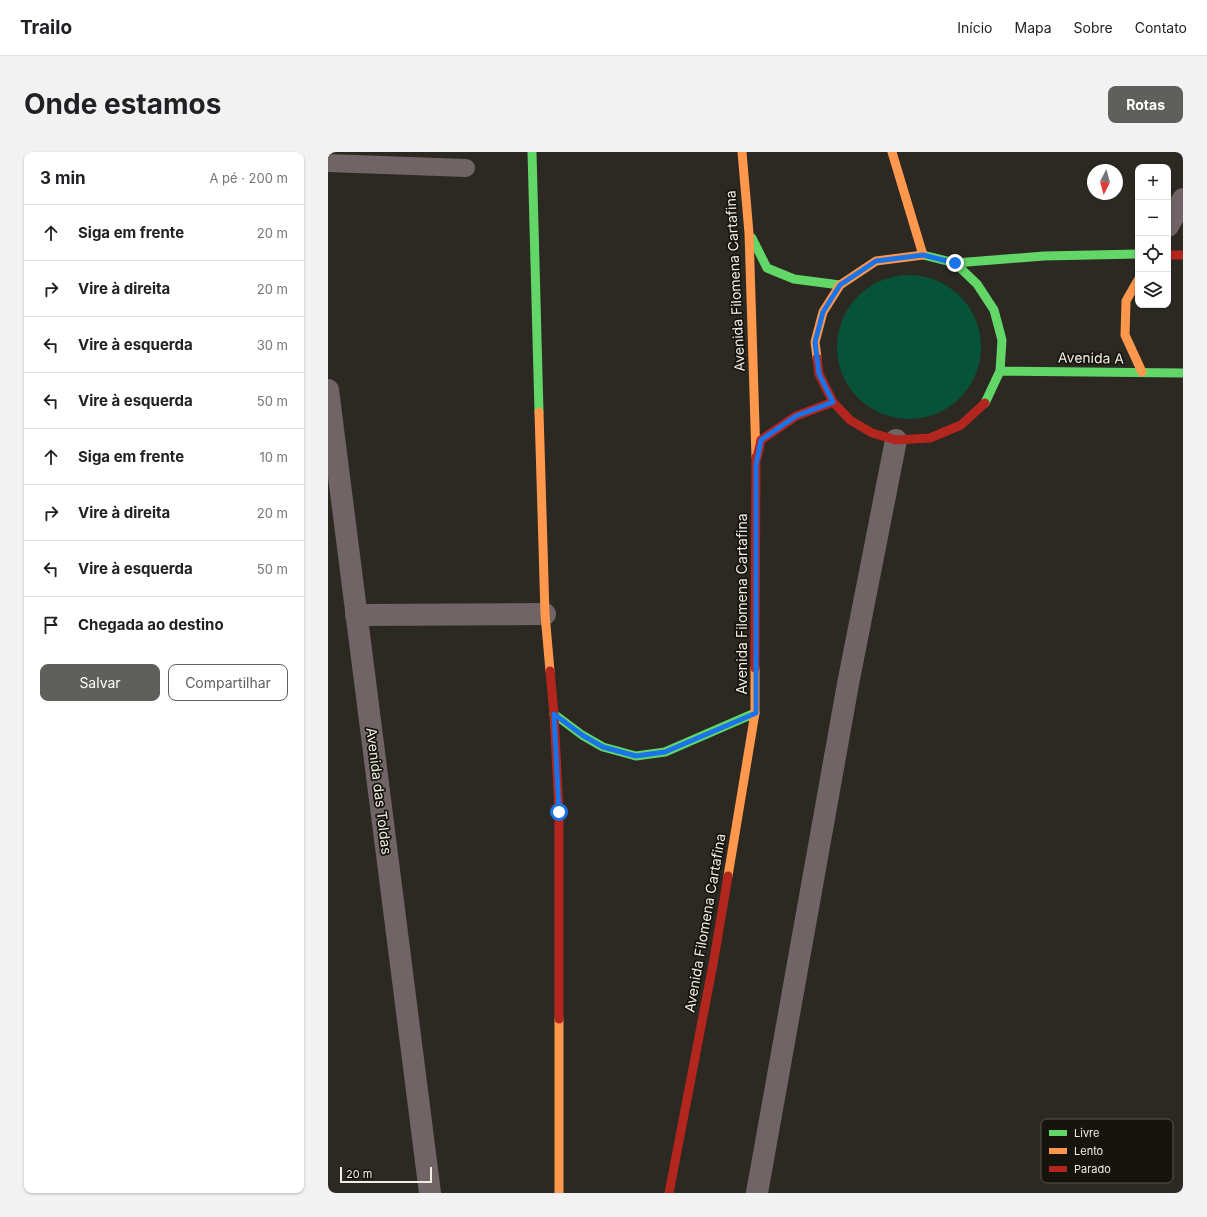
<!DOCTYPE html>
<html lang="pt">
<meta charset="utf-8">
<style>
:root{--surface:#fff;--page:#f2f2f2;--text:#202124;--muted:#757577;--line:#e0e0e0;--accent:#5f5f5c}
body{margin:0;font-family:Inter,sans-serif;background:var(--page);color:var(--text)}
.controls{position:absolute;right:12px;top:12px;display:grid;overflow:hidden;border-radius:8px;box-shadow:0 1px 3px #0004}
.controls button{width:36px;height:36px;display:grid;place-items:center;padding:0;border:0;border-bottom:1px solid var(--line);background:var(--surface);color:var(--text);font:20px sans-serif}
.compass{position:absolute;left:759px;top:12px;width:36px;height:36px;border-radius:50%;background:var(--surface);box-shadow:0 1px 3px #0004;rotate:186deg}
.scale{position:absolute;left:12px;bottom:10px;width:92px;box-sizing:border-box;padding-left:4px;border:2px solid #f1efe4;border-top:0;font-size:11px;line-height:14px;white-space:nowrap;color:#f1efe4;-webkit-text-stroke:3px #16150d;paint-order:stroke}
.stop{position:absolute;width:12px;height:12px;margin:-9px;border:3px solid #1a73e8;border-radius:50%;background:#fff}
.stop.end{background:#1a73e8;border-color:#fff;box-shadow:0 1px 4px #0008}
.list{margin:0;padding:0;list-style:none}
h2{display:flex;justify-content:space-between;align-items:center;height:52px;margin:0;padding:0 16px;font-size:17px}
h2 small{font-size:13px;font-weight:400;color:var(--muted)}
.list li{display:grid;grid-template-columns:26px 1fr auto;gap:12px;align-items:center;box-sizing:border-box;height:56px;padding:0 16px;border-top:1px solid var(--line)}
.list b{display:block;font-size:15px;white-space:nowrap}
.list em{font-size:13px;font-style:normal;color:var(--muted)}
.actions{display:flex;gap:8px;padding:12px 16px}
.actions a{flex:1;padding:9px 0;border:1px solid var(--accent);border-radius:8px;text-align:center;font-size:14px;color:var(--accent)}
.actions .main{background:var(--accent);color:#fff}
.icon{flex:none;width:22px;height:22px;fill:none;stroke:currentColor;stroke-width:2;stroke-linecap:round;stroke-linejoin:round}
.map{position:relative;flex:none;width:855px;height:1041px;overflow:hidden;border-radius:8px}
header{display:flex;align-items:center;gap:24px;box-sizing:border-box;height:56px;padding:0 20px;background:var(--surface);border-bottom:1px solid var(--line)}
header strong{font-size:19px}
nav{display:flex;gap:22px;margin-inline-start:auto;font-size:14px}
.intro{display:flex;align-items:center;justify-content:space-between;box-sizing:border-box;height:96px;padding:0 24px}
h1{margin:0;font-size:28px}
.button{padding:10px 18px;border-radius:8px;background:var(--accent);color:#fff;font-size:14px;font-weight:700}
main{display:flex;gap:24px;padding:0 24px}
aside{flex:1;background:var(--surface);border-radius:8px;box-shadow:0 1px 3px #0004}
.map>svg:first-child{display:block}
.green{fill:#065339}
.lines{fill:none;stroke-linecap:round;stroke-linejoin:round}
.lane{stroke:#706466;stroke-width:18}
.street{stroke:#706466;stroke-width:22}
.fast{stroke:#63d668;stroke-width:9}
.slow{stroke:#ff974d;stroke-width:9}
.jam{stroke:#b3261e;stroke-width:9}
.route{stroke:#1a73e8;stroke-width:5}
.labels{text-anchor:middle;stroke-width:3.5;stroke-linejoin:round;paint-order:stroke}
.street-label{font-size:14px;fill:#f1efe4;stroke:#16150d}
.key{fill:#16150d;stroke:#58564e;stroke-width:1}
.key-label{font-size:11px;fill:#f1efe4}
</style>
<header>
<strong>Trailo</strong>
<nav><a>Início</a><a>Mapa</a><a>Sobre</a><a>Contato</a></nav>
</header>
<div class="intro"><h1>Onde estamos</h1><a class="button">Rotas</a></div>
<main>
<aside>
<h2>3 min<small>A pé · 200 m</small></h2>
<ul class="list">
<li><svg class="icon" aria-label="ahead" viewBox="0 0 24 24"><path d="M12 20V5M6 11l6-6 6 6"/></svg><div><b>Siga em frente</b></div><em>20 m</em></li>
<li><svg class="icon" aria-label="right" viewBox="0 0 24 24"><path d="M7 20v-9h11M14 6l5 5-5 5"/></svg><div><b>Vire à direita</b></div><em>20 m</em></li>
<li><svg class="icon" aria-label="left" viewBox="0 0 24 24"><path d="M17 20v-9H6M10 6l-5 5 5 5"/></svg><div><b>Vire à esquerda</b></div><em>30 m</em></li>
<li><svg class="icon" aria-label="left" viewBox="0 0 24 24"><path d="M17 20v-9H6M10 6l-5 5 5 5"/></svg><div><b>Vire à esquerda</b></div><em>50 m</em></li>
<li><svg class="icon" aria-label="ahead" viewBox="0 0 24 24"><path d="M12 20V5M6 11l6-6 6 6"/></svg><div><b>Siga em frente</b></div><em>10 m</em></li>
<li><svg class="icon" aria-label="right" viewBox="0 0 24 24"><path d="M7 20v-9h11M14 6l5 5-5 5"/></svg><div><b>Vire à direita</b></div><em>20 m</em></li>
<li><svg class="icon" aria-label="left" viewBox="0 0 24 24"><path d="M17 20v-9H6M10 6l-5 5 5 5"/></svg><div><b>Vire à esquerda</b></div><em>50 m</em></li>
<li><svg class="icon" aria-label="arrive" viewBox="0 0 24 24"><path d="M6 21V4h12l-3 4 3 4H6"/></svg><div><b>Chegada ao destino</b></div></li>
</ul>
<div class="actions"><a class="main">Salvar</a><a>Compartilhar</a></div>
</aside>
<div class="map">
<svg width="855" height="1041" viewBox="0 0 855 1041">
<rect width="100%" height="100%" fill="#2b2921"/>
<!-- green -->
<path class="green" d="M509 195a72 72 0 1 1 144 0a72 72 0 1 1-144 0Z"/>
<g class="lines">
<!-- lane -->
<path class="lane" d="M 0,11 L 138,16"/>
<!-- street -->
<path class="street" d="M 840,74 L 855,47
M 0,238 L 102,1041
M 28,463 L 217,462
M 429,1041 L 520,532 L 568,288"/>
<!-- fast -->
<path class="fast" d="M 204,0 L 211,260
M 424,86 L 439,116 L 466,127 L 512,133
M 595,103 L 627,111 L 649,132 L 666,158 L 674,188 L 672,219 L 657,251
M 627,111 L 716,104 L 810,102
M 672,219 L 855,221
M 226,562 L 254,583 L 275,595 L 308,604 L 337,600 L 427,561"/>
<!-- slow -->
<path class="slow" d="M 414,0 L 421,81 L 428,305
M 564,0 L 595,103
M 810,128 L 798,149 L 797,183 L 814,220
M 489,206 L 487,190 L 495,160 L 512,133 L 548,109 L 595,103
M 211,260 L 217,462 L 222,519
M 400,724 L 427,561 L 427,516
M 231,867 L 231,1041"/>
<!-- jam -->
<path class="jam" d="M 840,103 L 855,103
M 489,206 L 491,222 L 505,250 L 522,268 L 544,281 L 568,288 L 602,286 L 633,273 L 657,251
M 429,306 L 433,288 L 468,264 L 505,250
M 427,516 L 428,305
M 222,519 L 226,562 L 231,660 L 231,867
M 341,1041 L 386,807 L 400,724"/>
</g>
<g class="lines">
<!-- route -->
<path class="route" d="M 231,660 L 226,562 L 254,583 L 275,595 L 308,604 L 337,600 L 428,561 L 428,313 L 433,288 L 468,264 L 505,250 L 491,222 L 487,190 L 495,160 L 512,133 L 548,109 L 595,103 L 627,111"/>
</g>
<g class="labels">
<!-- street labels -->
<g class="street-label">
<text transform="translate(407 129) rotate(-93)" y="5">Avenida Filomena Cartafina</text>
<text transform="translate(763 206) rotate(1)" y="5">Avenida A</text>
<text transform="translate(414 452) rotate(-90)" y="5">Avenida Filomena Cartafina</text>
<text transform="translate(51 639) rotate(83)" y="5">Avenida das Toldas</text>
<text transform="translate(377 771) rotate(-80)" y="5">Avenida Filomena Cartafina</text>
</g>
</g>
<!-- legend -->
<rect x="713" y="967" width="132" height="64" rx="6" class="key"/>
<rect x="721" y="978" width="18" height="6" fill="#63d668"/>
<rect x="721" y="996" width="18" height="6" fill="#ff974d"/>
<rect x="721" y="1014" width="18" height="6" fill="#b3261e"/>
<g class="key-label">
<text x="746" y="985">Livre</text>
<text x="746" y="1003">Lento</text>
<text x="746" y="1021">Parado</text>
</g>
</svg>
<div class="controls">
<button>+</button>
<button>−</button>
<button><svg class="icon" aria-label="locate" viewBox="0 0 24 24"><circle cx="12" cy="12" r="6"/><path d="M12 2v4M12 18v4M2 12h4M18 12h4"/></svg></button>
<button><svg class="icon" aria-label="layers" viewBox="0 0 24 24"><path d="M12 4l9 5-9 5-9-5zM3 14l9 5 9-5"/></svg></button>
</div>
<svg class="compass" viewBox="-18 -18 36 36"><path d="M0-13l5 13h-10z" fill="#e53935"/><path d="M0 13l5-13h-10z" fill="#757577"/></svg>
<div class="scale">20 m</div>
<div class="stop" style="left:231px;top:660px"></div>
<div class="stop end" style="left:627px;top:111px"></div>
</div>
</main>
